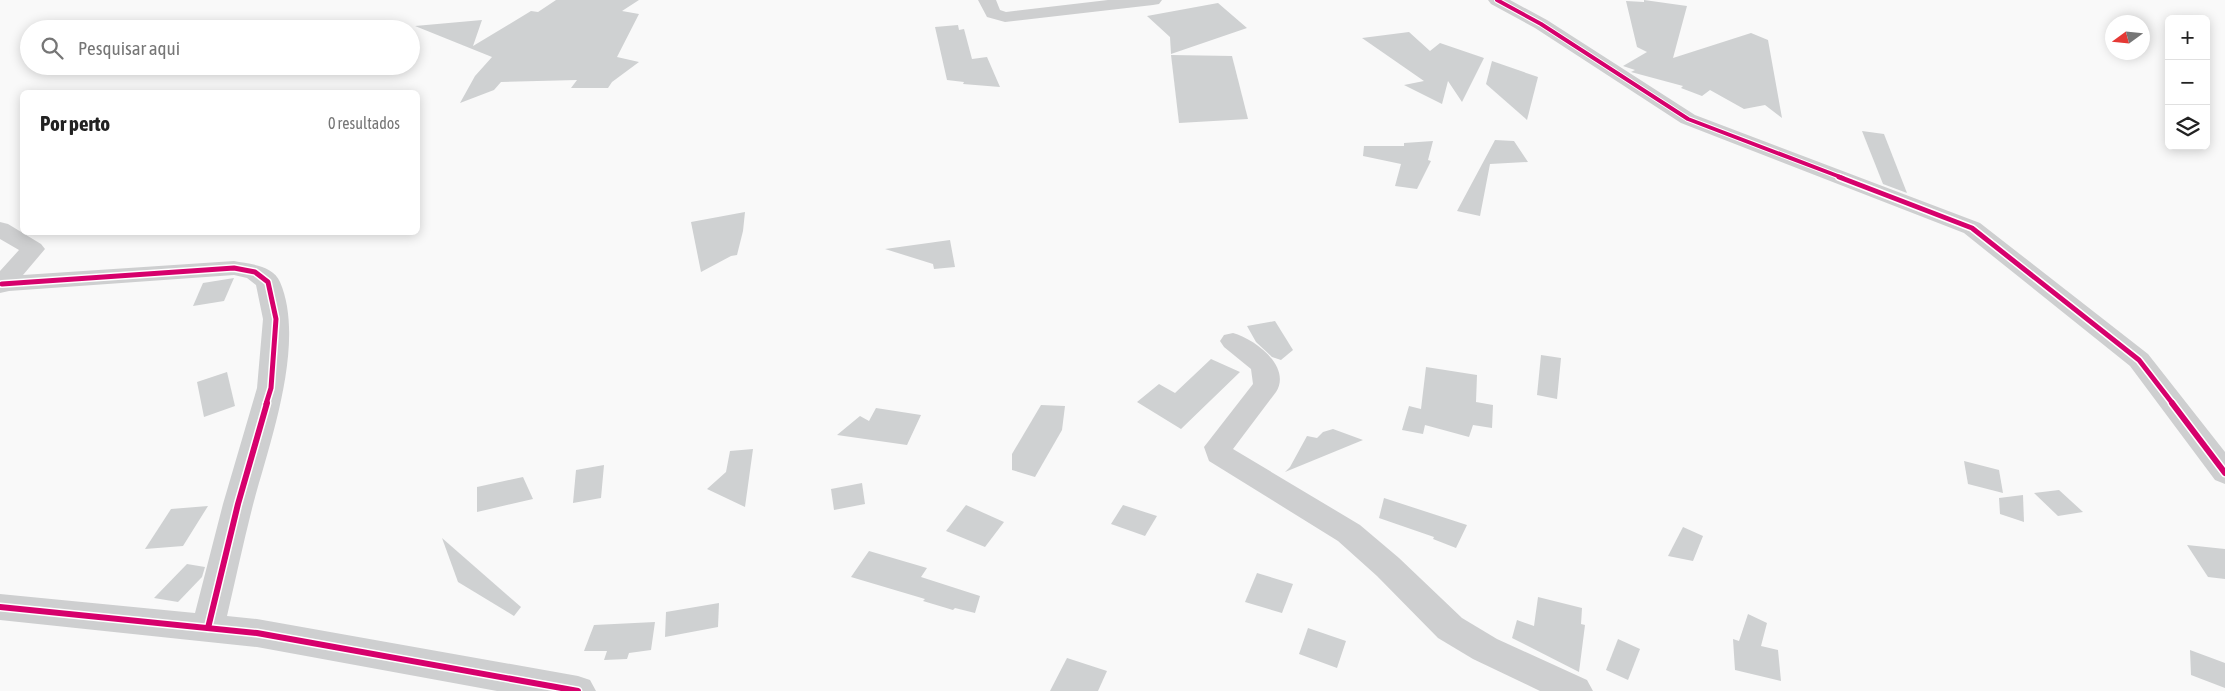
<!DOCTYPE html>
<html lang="pt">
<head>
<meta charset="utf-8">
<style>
  :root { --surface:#fff; --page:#f2f2f2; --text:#222; --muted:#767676; --line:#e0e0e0 }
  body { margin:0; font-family:"Asap Condensed",sans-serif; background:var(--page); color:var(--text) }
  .controls { position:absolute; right:15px; top:15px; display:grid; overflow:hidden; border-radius:8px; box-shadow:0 2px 12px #0003 }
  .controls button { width:45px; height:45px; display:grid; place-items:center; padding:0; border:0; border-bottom:1px solid var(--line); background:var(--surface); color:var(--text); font:25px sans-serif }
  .compass { position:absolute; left:2105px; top:15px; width:45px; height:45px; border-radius:50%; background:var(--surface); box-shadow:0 2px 12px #0003; rotate:255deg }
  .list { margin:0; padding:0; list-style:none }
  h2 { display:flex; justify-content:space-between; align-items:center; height:65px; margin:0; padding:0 20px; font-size:21px }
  h2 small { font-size:16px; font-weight:400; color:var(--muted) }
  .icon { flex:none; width:28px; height:28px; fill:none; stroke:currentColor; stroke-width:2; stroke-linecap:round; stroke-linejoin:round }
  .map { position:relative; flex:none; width:2225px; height:691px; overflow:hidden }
  .search { position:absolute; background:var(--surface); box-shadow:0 2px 12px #0003; left:20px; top:20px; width:400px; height:55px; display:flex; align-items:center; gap:12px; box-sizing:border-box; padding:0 18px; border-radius:28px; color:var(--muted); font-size:19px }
  .panel { position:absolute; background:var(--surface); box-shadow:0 2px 12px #0003; left:20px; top:90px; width:400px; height:145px; border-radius:8px }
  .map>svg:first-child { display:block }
  .building { fill:#cfd1d2 }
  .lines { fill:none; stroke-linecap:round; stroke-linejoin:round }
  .minor { fill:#cecfd0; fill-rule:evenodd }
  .cycleway-far2-casing { stroke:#fff; stroke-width:6 }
  .cycleway-far1-casing { stroke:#fff; stroke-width:8 }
  .cycleway-casing { stroke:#fff; stroke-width:9 }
  .cycleway-far2 { stroke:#d6006c; stroke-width:4 }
  .cycleway-far1 { stroke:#d6006c; stroke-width:5 }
  .cycleway { stroke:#d6006c; stroke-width:6 }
</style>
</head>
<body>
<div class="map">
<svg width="2225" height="691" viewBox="0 0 2225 691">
  <rect width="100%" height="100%" fill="#f9f9f9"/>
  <!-- building -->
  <g class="building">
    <path d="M 556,0 L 639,0 L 622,11 L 639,14 L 617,57 L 639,62 L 612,82 L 608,88 L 571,88 L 577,80 L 501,82 L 494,90 L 460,103 L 475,76 L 492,57 L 415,26 L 482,20 L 473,46 L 531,11 L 538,12 Z"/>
    <path d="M 1644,0 L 1687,6 L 1673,58 L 1751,33 L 1768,40 L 1782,118 L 1765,105 L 1744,109 L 1710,90 L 1702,96 L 1681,88 L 1683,86 L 1631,72 L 1635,70 L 1623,66 L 1647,52 L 1637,47 L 1626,1 L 1644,2 Z"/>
    <path d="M 1218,3 L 1247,28 L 1171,54 L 1170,37 L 1147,16 Z"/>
    <path d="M 958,25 L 959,30 L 964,29 L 972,59 L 987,57 L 1000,87 L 963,84 L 964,82 L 947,80 L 935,27 Z"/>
    <path d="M 1409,32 L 1430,51 L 1440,43 L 1484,58 L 1462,102 L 1448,81 L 1442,104 L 1404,85 L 1424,81 L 1362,38 Z"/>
    <path d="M 1171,55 L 1232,56 L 1248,119 L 1179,123 Z"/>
    <path d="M 1492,61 L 1538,77 L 1527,120 L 1486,84 Z"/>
    <path d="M 1862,131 L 1884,134 L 1907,193 L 1883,184 Z"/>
    <path d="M 1495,140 L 1514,141 L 1528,162 L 1490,164 L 1480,216 L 1457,211 Z"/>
    <path d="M 1433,141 L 1428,160 L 1431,161 L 1417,189 L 1395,186 L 1401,164 L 1363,156 L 1364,146 L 1404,146 L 1404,143 Z"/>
    <path d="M 745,212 L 743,231 L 737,255 L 731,256 L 701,272 L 691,222 Z"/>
    <path d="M 950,240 L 955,267 L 934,269 L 933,264 L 885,249 Z"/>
    <path d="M 234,278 L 224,301 L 193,306 L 203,283 Z"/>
    <path d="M 1275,321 L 1293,350 L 1281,360 L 1272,357 L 1256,342 L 1247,326 Z"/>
    <path d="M 1541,355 L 1561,358 L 1557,399 L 1537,395 Z"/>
    <path d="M 1211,359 L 1240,372 L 1181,429 L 1137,402 L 1159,384 L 1175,393 Z"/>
    <path d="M 1426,367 L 1477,375 L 1476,402 L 1493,405 L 1492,428 L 1473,425 L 1469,437 L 1425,425 L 1423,434 L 1402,430 L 1409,406 L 1421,409 Z"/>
    <path d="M 227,372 L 235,406 L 204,417 L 197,382 Z"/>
    <path d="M 1041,405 L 1065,406 L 1062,430 L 1035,477 L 1012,470 L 1012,454 Z"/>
    <path d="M 876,408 L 921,415 L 907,445 L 837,435 L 860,416 L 869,421 Z"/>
    <path d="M 1333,429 L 1363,440 L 1285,472 L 1290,467 L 1307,436 L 1317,438 L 1323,432 Z"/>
    <path d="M 753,449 L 745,507 L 707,489 L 726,472 L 730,451 Z"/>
    <path d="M 1964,461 L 1999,470 L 2003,493 L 1968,484 Z"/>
    <path d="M 604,465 L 601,498 L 573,503 L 576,470 Z"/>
    <path d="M 523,477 L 533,499 L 477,512 L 477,487 Z"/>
    <path d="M 862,483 L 865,504 L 834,510 L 831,489 Z"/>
    <path d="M 2059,490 L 2083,512 L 2058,516 L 2034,493 Z"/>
    <path d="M 2023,495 L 2024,522 L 2000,514 L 1999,498 Z"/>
    <path d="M 1384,498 L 1467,525 L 1456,548 L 1433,539 L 1434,537 L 1379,518 Z"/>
    <path d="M 966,505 L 1004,522 L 985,547 L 946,531 Z"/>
    <path d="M 1123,505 L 1157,516 L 1145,536 L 1111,524 Z"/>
    <path d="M 208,506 L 183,546 L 145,549 L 171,509 Z"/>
    <path d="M 1683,527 L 1703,536 L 1693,561 L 1668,556 Z"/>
    <path d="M 442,538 L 521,607 L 514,616 L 458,582 Z"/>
    <path d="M 2187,545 L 2225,549 L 2225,579 L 2208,577 Z"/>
    <path d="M 869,551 L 927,568 L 921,577 L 980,596 L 975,613 L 955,608 L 953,610 L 923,601 L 925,599 L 851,577 Z"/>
    <path d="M 187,564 L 205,567 L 202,577 L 178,602 L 154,598 Z"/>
    <path d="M 1257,573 L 1293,584 L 1282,613 L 1245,602 Z"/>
    <path d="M 1538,597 L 1582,608 L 1581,624 L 1585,625 L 1579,672 L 1512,638 L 1517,620 L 1534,626 Z"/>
    <path d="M 719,603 L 718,627 L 665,637 L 666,612 Z"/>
    <path d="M 1748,614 L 1767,623 L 1761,646 L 1778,650 L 1781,681 L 1735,670 L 1733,639 L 1739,641 Z"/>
    <path d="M 655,622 L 651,650 L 629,653 L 627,659 L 604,660 L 607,651 L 584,651 L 594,625 Z"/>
    <path d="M 1308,628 L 1346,641 L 1337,668 L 1299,654 Z"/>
    <path d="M 1618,639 L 1640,649 L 1628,680 L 1606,670 Z"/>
    <path d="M 2190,650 L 2225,663 L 2225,688 L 2191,675 Z"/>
    <path d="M 1067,658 L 1107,671 L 1098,691 L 1050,691 Z"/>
  </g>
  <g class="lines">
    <!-- minor -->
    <g class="minor">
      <path d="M 978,0 L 996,0 L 1000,10 L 1006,12 L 1108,0 L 1162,0 L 1159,4 L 1153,5 L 1005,22 L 987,17 Z"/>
      <path d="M 1488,0 L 1510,0 L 1547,20 L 1695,115 L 1980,223 L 2148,354 L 2225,452 L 2225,484 L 2215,480 L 2130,366 L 1964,233 L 1681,123 L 1535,28 L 1491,4 Z"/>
      <path d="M 0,222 L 8,224 L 41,244 L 45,249 L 23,275 L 234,261 C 249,264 273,265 280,282 C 306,342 270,442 254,501 C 244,539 236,578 227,616 L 257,619 L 578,676 L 590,680 L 596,691 L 497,691 L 257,647 L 0,620 L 0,594 L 195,613 L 223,504 L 257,388 L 263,319 L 256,285 L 247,278 L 234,275 L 9,291 L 0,293 L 0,271 L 19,250 L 0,239 Z"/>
      <path d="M 1233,333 C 1255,339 1292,367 1276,392 L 1233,449 L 1360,525 L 1399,558 L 1462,618 L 1497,639 L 1587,680 L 1593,691 L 1540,691 L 1473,659 L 1438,638 L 1377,576 L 1338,541 L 1209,461 L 1204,447 L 1253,384 L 1251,369 L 1224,347 L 1220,341 L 1224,335 Z"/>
    </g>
    <!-- cycleway-far2 casing -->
    <g class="cycleway-far2-casing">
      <path id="cycleway-far2" d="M 1497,0 L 1541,24 L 1688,119 L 1843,178"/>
    </g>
    <!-- cycleway-far1 casing -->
    <g class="cycleway-far1-casing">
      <g id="cycleway-far1">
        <path d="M 1839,177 L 1972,228 L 2139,360 L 2173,404"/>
        <path d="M 2,284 L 234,268 L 255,272 L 268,282 L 276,319 L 271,388 L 266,404"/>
      </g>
    </g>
    <!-- cycleway casing -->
    <g class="cycleway-casing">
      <g id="cycleway">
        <path d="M 2172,403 L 2225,473"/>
        <path d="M 0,607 L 257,633 L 578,691"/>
        <path d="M 208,628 L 238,504 L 267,403"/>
      </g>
    </g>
    <!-- cycleway-far2 -->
    <use href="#cycleway-far2" class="cycleway-far2"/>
    <!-- cycleway-far1 -->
    <use href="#cycleway-far1" class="cycleway-far1"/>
    <!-- cycleway -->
    <use href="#cycleway" class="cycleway"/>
  </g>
</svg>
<div class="controls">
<button>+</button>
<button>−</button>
<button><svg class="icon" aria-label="layers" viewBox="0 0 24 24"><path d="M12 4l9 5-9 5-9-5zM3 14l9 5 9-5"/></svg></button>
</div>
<svg class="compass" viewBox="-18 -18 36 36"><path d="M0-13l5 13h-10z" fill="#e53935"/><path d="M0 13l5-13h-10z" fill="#767676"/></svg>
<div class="search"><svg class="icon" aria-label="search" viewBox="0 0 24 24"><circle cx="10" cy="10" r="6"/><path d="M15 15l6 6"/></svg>Pesquisar aqui</div>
<section class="panel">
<h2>Por perto<small>0 resultados</small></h2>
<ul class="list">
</ul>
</section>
</div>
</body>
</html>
